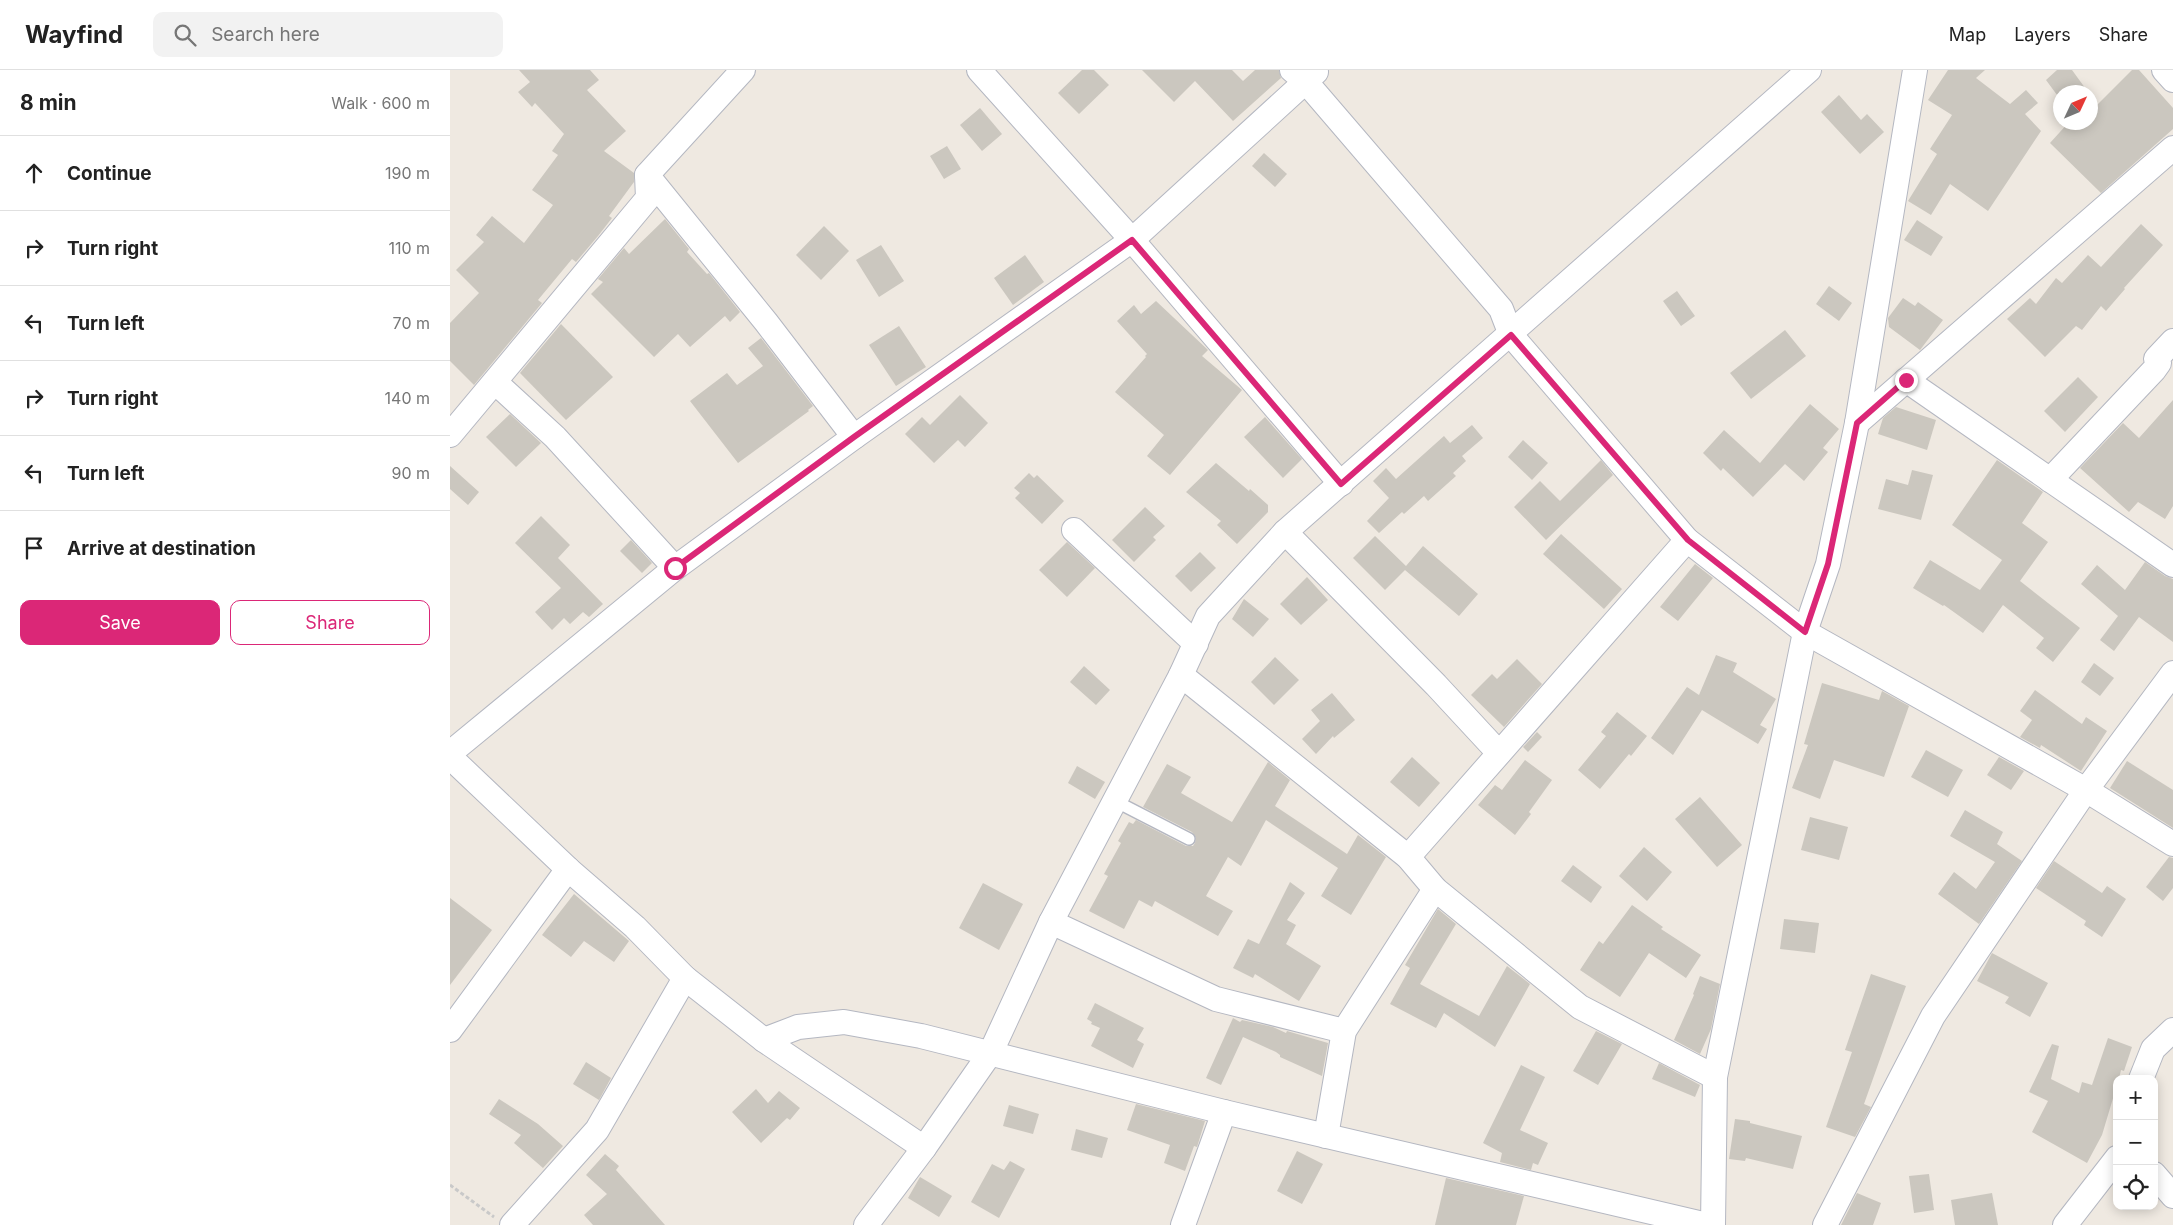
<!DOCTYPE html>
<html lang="en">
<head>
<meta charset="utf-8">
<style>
  :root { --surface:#fff; --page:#f2f2f2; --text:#222; --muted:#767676; --line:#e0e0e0; --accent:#db2777 }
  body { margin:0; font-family:Inter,sans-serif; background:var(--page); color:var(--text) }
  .controls { position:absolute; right:15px; bottom:15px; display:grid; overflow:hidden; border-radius:10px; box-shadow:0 2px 12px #0003 }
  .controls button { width:45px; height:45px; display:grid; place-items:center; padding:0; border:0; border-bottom:1px solid var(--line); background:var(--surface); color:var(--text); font:25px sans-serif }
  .compass { position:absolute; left:1603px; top:15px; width:45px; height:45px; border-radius:50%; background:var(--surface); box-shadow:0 2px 12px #0003; rotate:46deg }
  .stop { position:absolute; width:15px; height:15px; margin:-11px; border:4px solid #db2777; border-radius:50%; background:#fff }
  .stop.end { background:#db2777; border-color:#fff; box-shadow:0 1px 5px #0008 }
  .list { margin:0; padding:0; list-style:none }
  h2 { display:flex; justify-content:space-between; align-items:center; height:65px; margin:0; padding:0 20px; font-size:21px }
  h2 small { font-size:16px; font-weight:400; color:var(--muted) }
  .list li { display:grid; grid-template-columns:32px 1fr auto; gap:15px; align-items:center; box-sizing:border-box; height:75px; padding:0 20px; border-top:1px solid var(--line) }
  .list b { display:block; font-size:19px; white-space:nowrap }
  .list em { font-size:16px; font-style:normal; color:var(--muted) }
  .actions { display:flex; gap:10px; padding:15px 20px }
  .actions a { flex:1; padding:11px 0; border:1px solid var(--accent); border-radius:10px; text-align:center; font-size:18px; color:var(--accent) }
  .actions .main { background:var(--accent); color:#fff }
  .icon { flex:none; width:28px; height:28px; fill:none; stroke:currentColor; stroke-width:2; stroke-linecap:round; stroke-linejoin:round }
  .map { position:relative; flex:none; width:1723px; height:1155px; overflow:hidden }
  header { display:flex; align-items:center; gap:30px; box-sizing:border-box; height:70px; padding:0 25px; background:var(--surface); border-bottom:1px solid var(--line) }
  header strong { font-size:24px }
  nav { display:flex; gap:28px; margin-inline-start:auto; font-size:18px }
  .search { width:350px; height:45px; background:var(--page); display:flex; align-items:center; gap:12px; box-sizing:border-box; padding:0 18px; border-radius:10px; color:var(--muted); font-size:19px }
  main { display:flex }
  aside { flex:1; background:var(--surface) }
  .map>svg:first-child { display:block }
  .building { fill:#cbc7bf }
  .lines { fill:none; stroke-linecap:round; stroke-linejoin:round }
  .lane-casing { stroke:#b4b7c1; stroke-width:14 }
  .street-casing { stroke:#b4b7c1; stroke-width:26 }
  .path { stroke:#c9c9c9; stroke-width:3; stroke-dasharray:4 2.5; stroke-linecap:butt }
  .lane { stroke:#fff; stroke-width:11 }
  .street { stroke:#fff; stroke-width:24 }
  .route { stroke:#db2777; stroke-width:6 }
</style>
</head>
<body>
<header>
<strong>Wayfind</strong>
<div class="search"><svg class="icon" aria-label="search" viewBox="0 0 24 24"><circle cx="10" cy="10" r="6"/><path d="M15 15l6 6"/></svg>Search here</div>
<nav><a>Map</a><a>Layers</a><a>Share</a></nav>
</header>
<main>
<aside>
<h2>8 min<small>Walk · 600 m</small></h2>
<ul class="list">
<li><svg class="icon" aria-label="ahead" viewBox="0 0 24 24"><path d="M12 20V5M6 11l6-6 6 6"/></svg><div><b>Continue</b></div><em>190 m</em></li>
<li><svg class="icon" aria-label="right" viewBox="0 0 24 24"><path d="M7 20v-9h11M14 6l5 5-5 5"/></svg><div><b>Turn right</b></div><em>110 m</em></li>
<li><svg class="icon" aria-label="left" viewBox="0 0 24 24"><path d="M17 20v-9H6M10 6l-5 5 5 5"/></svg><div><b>Turn left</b></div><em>70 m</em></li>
<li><svg class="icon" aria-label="right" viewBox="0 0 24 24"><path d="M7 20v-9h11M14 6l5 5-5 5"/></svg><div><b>Turn right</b></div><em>140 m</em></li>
<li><svg class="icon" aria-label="left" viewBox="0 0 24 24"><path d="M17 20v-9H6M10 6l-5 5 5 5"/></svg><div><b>Turn left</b></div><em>90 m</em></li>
<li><svg class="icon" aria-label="arrive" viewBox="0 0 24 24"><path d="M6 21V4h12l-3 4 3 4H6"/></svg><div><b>Arrive at destination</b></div></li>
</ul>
<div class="actions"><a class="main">Save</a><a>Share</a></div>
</aside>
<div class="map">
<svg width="1723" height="1155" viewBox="0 0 1723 1155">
  <rect width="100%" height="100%" fill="#efe9e1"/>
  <!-- building -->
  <g class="building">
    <path d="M 69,0 L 140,0 L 149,10 L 137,20 L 176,61 L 154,81 L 184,103 L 184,112 L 159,146 L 162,148 L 148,166 L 126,192 L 122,189 L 88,230 L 92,233 L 24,315 L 0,291 L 0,253 L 29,223 L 6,200 L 34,172 L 26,165 L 42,146 L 74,173 L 103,135 L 82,120 L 108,85 L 102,81 L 114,64 L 85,33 L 82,37 L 68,22 L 80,12 Z"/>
    <path d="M 632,0 L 644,0 L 659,15 L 629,44 L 608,23 Z"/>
    <path d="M 692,0 L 782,0 L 793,11 L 805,0 L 829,0 L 831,8 L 783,51 L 745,11 L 724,32 Z"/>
    <path d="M 1498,0 L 1535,0 L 1526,8 L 1560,34 L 1576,20 L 1588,33 L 1575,44 L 1591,61 L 1538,141 L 1500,114 L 1481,145 L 1458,131 L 1487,84 L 1480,79 L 1502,45 L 1478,30 Z"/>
    <path d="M 1607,0 L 1622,0 L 1638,22 L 1610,22 L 1610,29 L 1596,10 Z"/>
    <path d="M 1682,0 L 1689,0 L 1723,38 L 1723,59 L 1651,123 L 1600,73 L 1619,52 L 1640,52 L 1640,26 L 1647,35 Z"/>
    <path d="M 1389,25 L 1411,50 L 1417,44 L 1434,62 L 1410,84 L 1371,42 Z"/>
    <path d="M 530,38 L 552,64 L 532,81 L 510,55 Z"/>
    <path d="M 497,76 L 511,99 L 494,109 L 480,86 Z"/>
    <path d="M 814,83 L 837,104 L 825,117 L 802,96 Z"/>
    <path d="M 215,149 L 239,179 L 237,182 L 257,204 L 259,203 L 290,242 L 280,252 L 275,246 L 240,277 L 228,264 L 204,287 L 141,224 L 153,212 L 148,209 L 174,178 L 179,184 Z"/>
    <path d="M 1467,150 L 1493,167 L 1481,186 L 1454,170 Z"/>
    <path d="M 1691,154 L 1713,175 L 1674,218 L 1675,219 L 1656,241 L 1651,236 L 1632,260 L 1626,256 L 1595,287 L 1557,249 L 1580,228 L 1586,234 L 1606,208 L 1612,213 L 1638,185 L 1651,197 Z"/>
    <path d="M 374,156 L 399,181 L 371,210 L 346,185 Z"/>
    <path d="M 431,175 L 454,211 L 429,227 L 406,190 Z"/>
    <path d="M 575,185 L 594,212 L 563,235 L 544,208 Z"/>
    <path d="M 1379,216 L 1402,233 L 1389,251 L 1366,234 Z"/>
    <path d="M 1227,221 L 1245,246 L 1231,256 L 1213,231 Z"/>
    <path d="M 1453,228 L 1465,236 L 1468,232 L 1493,250 L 1470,280 L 1439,257 L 1438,248 Z"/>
    <path d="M 706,231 L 758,280 L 752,286 L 792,320 L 720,405 L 697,386 L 714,365 L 665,322 L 696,287 L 695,286 L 697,284 L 667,251 L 684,235 L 691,244 Z"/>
    <path d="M 111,254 L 163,307 L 116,350 L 70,303 Z"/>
    <path d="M 449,256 L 476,297 L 446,316 L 419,275 Z"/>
    <path d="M 1335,260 L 1356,286 L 1301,329 L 1280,303 Z"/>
    <path d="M 311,268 L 363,336 L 358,340 L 359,341 L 288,393 L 240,331 L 277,303 L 287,315 L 313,296 L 298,278 Z"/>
    <path d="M 1628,307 L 1648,327 L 1615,362 L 1594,341 Z"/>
    <path d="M 510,325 L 538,353 L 515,377 L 508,370 L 484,393 L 455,364 L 472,347 L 480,355 Z"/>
    <path d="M 1723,330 L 1723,436 L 1715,449 L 1688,432 L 1679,442 L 1630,398 L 1673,353 L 1689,368 Z"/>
    <path d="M 1360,334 L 1389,359 L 1373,378 L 1378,382 L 1354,411 L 1335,394 L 1303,427 L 1273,398 L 1271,401 L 1253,383 L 1274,360 L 1310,393 Z"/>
    <path d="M 1446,337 L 1486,350 L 1477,380 L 1428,364 L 1433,348 Z"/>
    <path d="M 60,344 L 91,373 L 66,397 L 36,367 Z"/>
    <path d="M 815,347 L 852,389 L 833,408 L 794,367 Z"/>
    <path d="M 1022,355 L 1033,368 L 1012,386 L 1016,391 L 1003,403 L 1006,406 L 978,431 L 974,426 L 954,444 L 952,442 L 929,463 L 917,451 L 939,428 L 923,411 L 936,398 L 946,409 L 994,366 L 1000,373 Z"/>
    <path d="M 1073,370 L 1098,393 L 1082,410 L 1058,387 Z"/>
    <path d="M 1151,390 L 1163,405 L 1096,470 L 1064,437 L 1090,411 L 1110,431 Z"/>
    <path d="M 1547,390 L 1593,422 L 1572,453 L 1598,472 L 1570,511 L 1630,558 L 1603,592 L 1586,578 L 1594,568 L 1553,535 L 1533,563 L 1494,535 L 1493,536 L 1463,518 L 1480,490 L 1530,520 L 1552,490 L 1502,455 Z"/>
    <path d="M 766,393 L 799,421 L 800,419 L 818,435 L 818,442 L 787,474 L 767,455 L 771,451 L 736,422 Z"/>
    <path d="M 0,396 L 29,422 L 18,435 L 0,419 Z"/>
    <path d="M 1462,400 L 1483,405 L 1471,450 L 1428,439 L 1436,409 L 1458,415 Z"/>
    <path d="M 579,403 L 584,408 L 587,405 L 614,431 L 592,454 L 565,428 L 570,423 L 564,418 Z"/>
    <path d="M 695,437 L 715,456 L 703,467 L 706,470 L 684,492 L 662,470 Z"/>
    <path d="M 91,446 L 120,475 L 108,488 L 153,534 L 139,547 L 133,542 L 120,554 L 114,548 L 102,560 L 85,542 L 111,518 L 65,473 Z"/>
    <path d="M 1111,464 L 1172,519 L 1154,539 L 1093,484 Z"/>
    <path d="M 925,466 L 956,496 L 973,476 L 1028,524 L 1009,546 L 955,500 L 935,520 L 903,488 Z"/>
    <path d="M 181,470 L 202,493 L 192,503 L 170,481 Z"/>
    <path d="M 617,472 L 645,498 L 617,527 L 589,500 Z"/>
    <path d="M 750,482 L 766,498 L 741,522 L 725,506 Z"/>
    <path d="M 1695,492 L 1715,506 L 1723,509 L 1723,572 L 1689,547 L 1664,581 L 1650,570 L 1668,546 L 1631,514 L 1647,495 L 1675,520 Z"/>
    <path d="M 1245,494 L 1263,508 L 1228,551 L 1210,537 Z"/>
    <path d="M 857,507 L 878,530 L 851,555 L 830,534 Z"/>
    <path d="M 794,529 L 819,549 L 803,567 L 782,549 Z"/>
    <path d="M 1266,585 L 1287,593 L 1283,602 L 1326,629 L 1310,655 L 1317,659 L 1308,674 L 1252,640 L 1223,685 L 1201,668 L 1237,617 L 1249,625 Z"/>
    <path d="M 825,587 L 849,610 L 824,635 L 801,612 Z"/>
    <path d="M 1067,589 L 1092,614 L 1054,657 L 1021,625 L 1042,604 L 1047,609 Z"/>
    <path d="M 1644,593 L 1664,608 L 1650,626 L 1631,612 Z"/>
    <path d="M 634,596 L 660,620 L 646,635 L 620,612 Z"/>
    <path d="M 1372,613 L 1429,630 L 1432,621 L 1459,636 L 1434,707 L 1384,690 L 1370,729 L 1342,718 L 1358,675 L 1354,674 Z"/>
    <path d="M 1585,620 L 1632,654 L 1636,647 L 1657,661 L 1631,701 L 1591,675 L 1590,678 L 1570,667 L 1582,650 L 1570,641 Z"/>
    <path d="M 882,623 L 905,650 L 884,668 L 883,666 L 866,684 L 852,669 L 870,651 L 861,640 Z"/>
    <path d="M 1167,642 L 1197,666 L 1181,686 L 1179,684 L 1150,719 L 1128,700 L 1156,666 L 1151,662 Z"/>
    <path d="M 1087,662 L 1092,667 L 1078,682 L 1073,677 Z"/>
    <path d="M 1476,680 L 1513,700 L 1498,727 L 1461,707 Z"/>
    <path d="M 962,687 L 990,713 L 969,737 L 940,712 Z"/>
    <path d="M 1549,687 L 1574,701 L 1561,720 L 1537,705 Z"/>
    <path d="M 1075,690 L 1102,710 L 1079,742 L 1081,744 L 1065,765 L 1028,735 L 1045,715 L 1052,720 Z"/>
    <path d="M 1677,691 L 1723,720 L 1723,758 L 1660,718 Z"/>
    <path d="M 818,692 L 840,710 L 825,736 L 897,784 L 908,765 L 936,787 L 901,845 L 871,826 L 888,798 L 816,750 L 791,796 L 778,787 L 756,826 L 783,841 L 768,866 L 705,831 L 702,837 L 689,830 L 674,859 L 639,841 L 658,806 L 654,804 L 671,773 L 668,771 L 679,752 L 683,754 L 686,750 L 736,776 L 743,776 L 745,773 L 746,768 L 742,762 L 693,737 L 717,694 L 741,707 L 731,723 L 782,752 Z"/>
    <path d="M 627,696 L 655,712 L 645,729 L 618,713 Z"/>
    <path d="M 1250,727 L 1292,775 L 1267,797 L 1225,749 Z"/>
    <path d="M 1515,740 L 1553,762 L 1547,774 L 1572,791 L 1529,854 L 1488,824 L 1504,802 L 1526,819 L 1545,792 L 1500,766 Z"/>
    <path d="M 1360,747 L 1398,757 L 1389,790 L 1351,780 Z"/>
    <path d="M 1194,777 L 1222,802 L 1197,831 L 1169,806 Z"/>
    <path d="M 1719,787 L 1723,788 L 1723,818 L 1713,831 L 1696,817 Z"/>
    <path d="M 1604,791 L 1652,823 L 1657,816 L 1676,829 L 1652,867 L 1634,855 L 1636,851 L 1586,818 Z"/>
    <path d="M 1123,795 L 1152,817 L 1141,833 L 1111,811 Z"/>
    <path d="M 840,812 L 855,823 L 837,850 L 846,855 L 836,874 L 871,896 L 849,931 L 805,904 L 803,908 L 783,898 L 798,869 L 809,874 Z"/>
    <path d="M 533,813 L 573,834 L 549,880 L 509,858 Z"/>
    <path d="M 124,824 L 179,871 L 164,892 L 134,871 L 121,887 L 92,865 Z"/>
    <path d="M 0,828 L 42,860 L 0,915 Z"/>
    <path d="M 1182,835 L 1213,857 L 1211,859 L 1251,885 L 1236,908 L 1199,883 L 1170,927 L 1130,900 L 1149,871 L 1153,874 Z"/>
    <path d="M 988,839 L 1006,854 L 970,914 L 1029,946 L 1057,896 L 1080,914 L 1045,977 L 994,943 L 986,958 L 940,934 L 960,898 L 955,895 Z"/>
    <path d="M 1334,849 L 1369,853 L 1365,883 L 1330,879 Z"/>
    <path d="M 1542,883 L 1598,913 L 1580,947 L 1555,933 L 1559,927 L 1527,911 Z"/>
    <path d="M 1421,904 L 1456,916 L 1414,1034 L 1421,1037 L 1405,1067 L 1376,1057 L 1402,982 L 1395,980 Z"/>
    <path d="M 1250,906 L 1270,914 L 1261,959 L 1250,984 L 1224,970 L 1244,925 L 1243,924 Z"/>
    <path d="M 645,933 L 694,958 L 687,970 L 694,974 L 683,998 L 641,976 L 650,958 L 641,954 L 642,952 L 637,949 Z"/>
    <path d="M 783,948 L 790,952 L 792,950 L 823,957 L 836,963 L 837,961 L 878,973 L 872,1006 L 830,987 L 830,985 L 826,982 L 793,967 L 771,1015 L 756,1008 Z"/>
    <path d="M 1146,961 L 1172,974 L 1148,1015 L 1123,1001 Z"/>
    <path d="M 1658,968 L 1682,977 L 1674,1001 L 1671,1000 L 1669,1009 L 1667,1009 L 1667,1015 L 1652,1065 L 1637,1093 L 1582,1062 L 1598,1031 L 1579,1022 L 1602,974 L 1609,976 L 1601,1009 L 1629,1023 L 1632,1012 L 1642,1015 Z"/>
    <path d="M 136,992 L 161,1008 L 149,1030 L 123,1014 Z"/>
    <path d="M 1209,993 L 1250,1015 L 1245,1027 L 1202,1009 Z"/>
    <path d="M 1071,995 L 1095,1007 L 1070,1060 L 1098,1073 L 1088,1095 L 1083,1093 L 1081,1100 L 1050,1092 L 1052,1083 L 1033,1073 Z"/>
    <path d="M 306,1019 L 318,1033 L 329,1021 L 350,1038 L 340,1050 L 337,1048 L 311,1073 L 282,1042 Z"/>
    <path d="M 49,1029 L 88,1054 L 113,1076 L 93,1098 L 64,1073 L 71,1065 L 39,1044 Z"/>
    <path d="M 686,1034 L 755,1051 L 747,1077 L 744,1076 L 735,1101 L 714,1093 L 720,1075 L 677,1060 Z"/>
    <path d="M 559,1035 L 589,1044 L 583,1064 L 553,1056 Z"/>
    <path d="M 1285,1049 L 1300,1051 L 1300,1053 L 1352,1066 L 1343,1099 L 1296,1088 L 1295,1091 L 1279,1089 Z"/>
    <path d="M 626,1059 L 658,1068 L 652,1088 L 621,1080 Z"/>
    <path d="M 847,1081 L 873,1094 L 852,1134 L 827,1121 Z"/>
    <path d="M 155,1084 L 169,1096 L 166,1100 L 215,1155 L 143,1155 L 134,1145 L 157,1124 L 136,1105 Z"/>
    <path d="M 560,1091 L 575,1099 L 549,1148 L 521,1132 L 542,1094 L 554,1100 Z"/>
    <path d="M 1479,1104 L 1484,1140 L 1464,1143 L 1459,1106 Z"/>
    <path d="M 470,1107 L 502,1126 L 489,1147 L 458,1128 Z"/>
    <path d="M 996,1108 L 1074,1126 L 1066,1155 L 985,1155 Z"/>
    <path d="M 1407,1123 L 1431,1133 L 1423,1155 L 1391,1155 Z"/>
    <path d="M 1542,1123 L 1548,1155 L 1505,1155 L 1501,1130 Z"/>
  </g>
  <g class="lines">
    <!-- lane casing -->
    <g class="lane-casing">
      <path id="lane" d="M 665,731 L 739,769"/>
    </g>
    <!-- street casing -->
    <g class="street-casing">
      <g id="street">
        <path d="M 529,0 L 682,170 L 891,414"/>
        <path d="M 842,0 L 856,12 L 1051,239 L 1061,265 L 1237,470 L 1355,562 L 1636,720 L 1723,774"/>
        <path d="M 1714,0 L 1723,10"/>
        <path d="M 197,105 L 316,252 L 404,367"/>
        <path d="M 1456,310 L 1723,495"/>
        <path d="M 45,312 L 105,367 L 225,498"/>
        <path d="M 1407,353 L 1723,78"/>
        <path d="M 0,365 L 198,128 L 197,105 L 293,0"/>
        <path d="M 1600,410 L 1704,300 L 1709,293 L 1706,289 L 1723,271"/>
        <path d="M 624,460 L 746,574"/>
        <path d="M 835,462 L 986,615 L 1049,683"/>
        <path d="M 731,605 L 958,787 L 985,819 L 1130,937 L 1265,1007"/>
        <path d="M 0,683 L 225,498 L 404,367 L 682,170 L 866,2"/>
        <path d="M 0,687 L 118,799 L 185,857 L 235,908 L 314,970 L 474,1078"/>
        <path d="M 958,787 L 1237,470"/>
        <path d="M 601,852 L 766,929 L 894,961"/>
        <path d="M 0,960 L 118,799"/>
        <path d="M 314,970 L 348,957 L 394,952 L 471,966 L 774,1042 L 1257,1155"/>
        <path d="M 1691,1009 L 1703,979 L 1723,960"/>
        <path d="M 876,1066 L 894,961 L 985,819"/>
        <path d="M 1704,1104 L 1723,1126"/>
        <path d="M 62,1155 L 147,1060 L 235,908"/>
        <path d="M 416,1155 L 474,1078 L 541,982 L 601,852 L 731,605 L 758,546 L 835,462 L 1359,0"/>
        <path d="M 733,1155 L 774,1042"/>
        <path d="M 1263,1155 L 1265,1007 L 1355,562 L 1378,494 L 1407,353 L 1465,0"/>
        <path d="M 1375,1155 L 1483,946 L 1636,720 L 1723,603"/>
        <path d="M 1615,1155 L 1667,1088"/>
      </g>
    </g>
    <!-- path -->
    <path class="path" d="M 0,1115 L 44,1147"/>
    <!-- lane -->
    <use href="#lane" class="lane"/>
    <!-- street -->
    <use href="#street" class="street"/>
  </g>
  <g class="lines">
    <!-- route -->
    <path class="route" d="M 225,498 L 404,367 L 682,170 L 891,414 L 1061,265 L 1238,470 L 1355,562 L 1378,494 L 1407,353 L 1456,310"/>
  </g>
</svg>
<div class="controls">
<button>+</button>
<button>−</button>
<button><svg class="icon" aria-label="locate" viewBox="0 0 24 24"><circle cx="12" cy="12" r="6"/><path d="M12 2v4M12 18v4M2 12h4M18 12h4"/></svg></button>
</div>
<svg class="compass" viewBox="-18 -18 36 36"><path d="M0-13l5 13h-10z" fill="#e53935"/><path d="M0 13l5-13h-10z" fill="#767676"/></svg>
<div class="stop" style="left:225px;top:498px"></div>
<div class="stop end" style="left:1456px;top:310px"></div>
</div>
</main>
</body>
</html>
